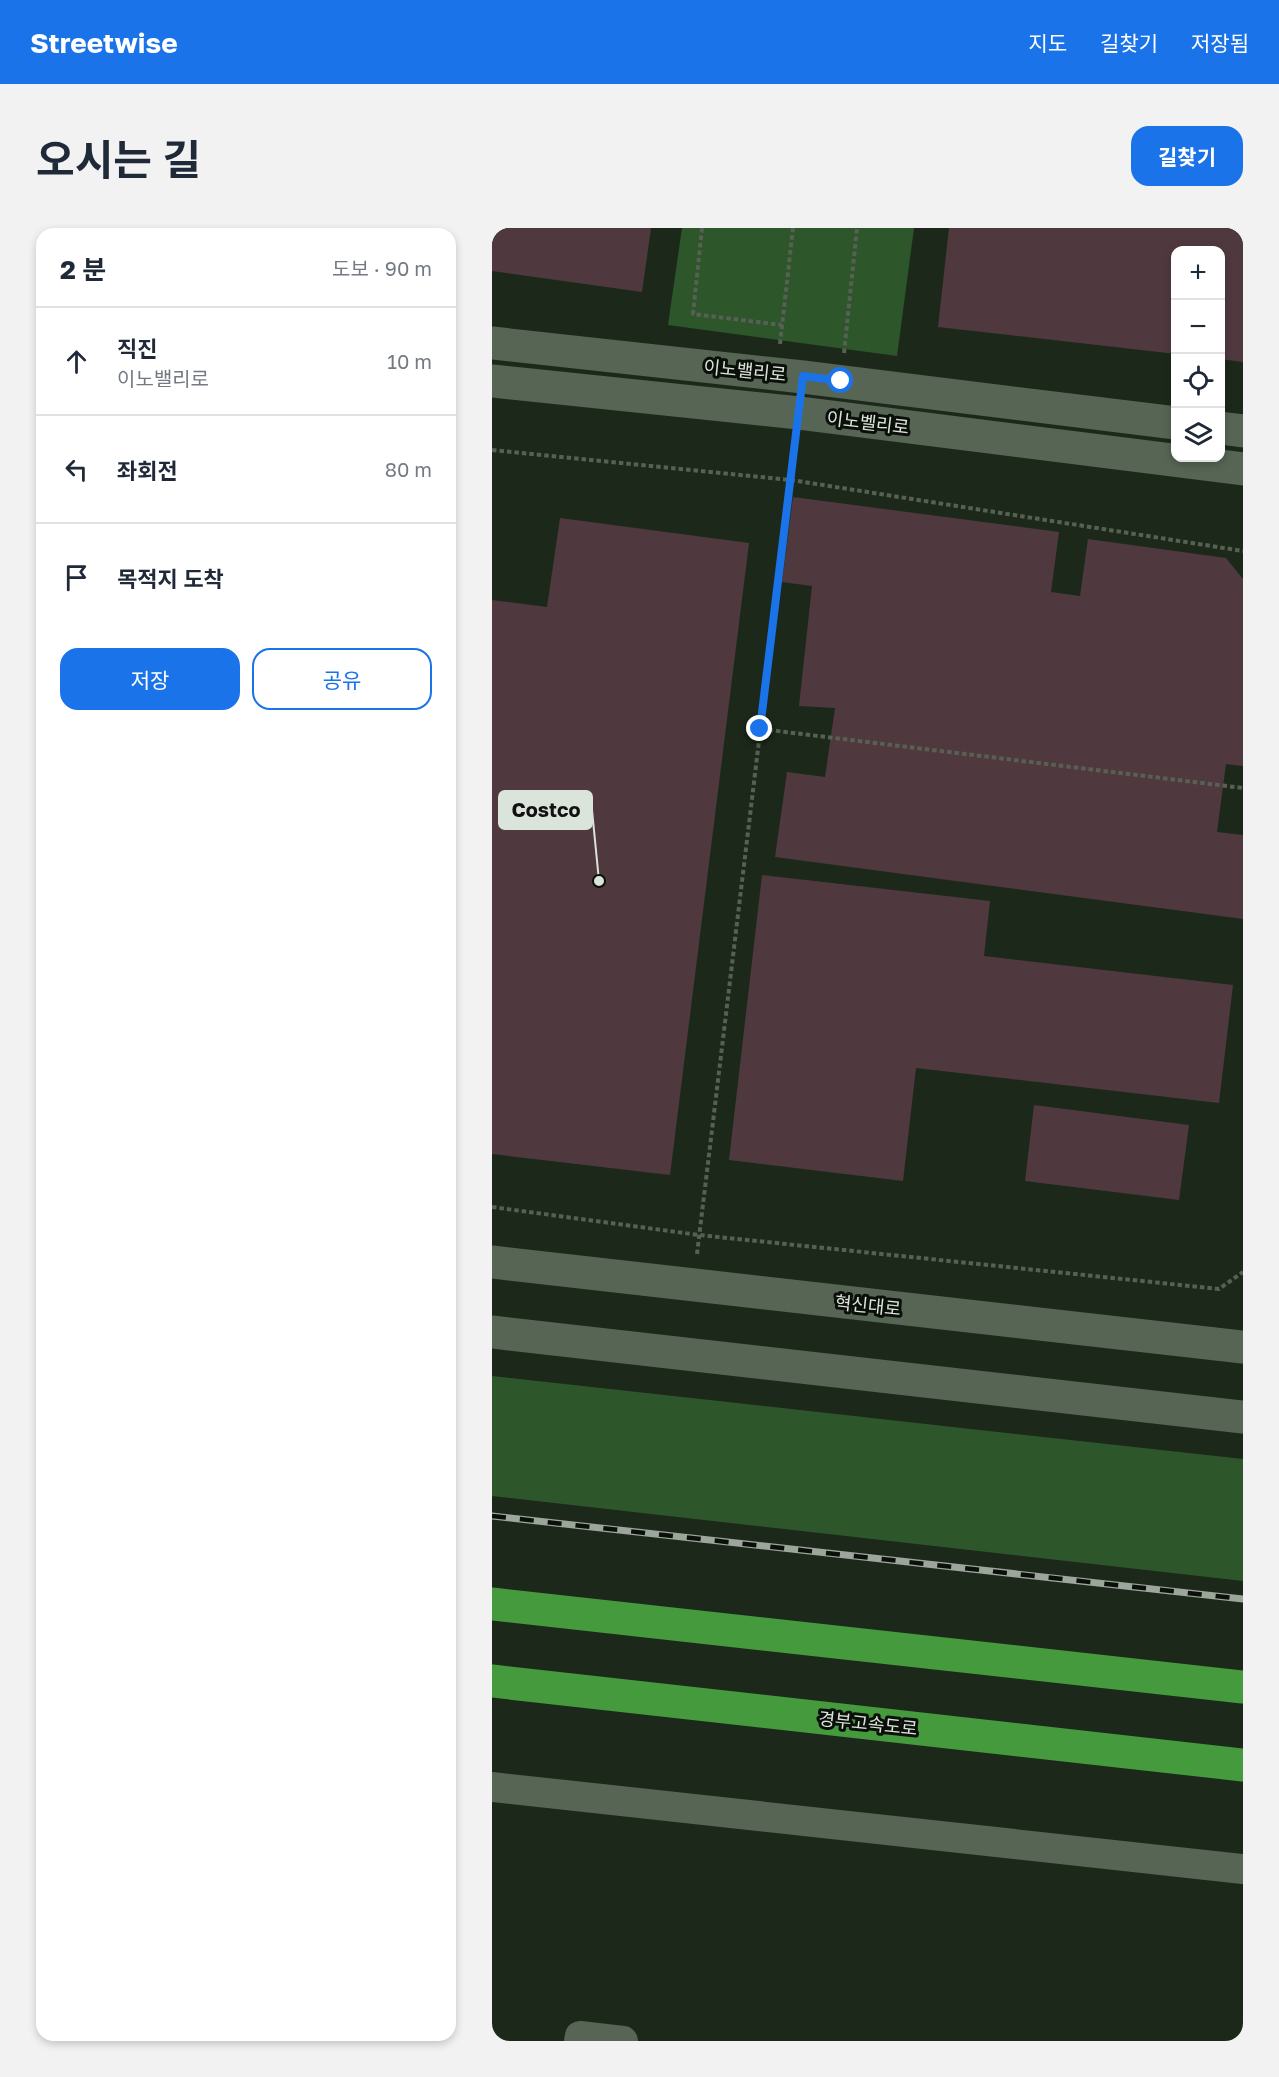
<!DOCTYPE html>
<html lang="ko">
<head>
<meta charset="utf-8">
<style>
  :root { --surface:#fff; --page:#f2f2f3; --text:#1f2937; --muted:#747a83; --line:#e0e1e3; --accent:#1a73e8 }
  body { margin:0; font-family:"Golos Text","Noto Sans KR",sans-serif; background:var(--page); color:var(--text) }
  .controls { position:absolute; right:18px; top:18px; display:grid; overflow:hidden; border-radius:12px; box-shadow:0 3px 9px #0003 }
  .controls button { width:54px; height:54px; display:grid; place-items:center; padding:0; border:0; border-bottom:2px solid var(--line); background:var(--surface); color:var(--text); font:30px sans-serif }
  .stop { position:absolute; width:18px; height:18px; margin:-14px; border:4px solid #1a73e8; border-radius:50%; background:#fff }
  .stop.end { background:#1a73e8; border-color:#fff; box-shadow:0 2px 6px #0008 }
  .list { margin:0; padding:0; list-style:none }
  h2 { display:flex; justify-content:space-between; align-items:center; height:78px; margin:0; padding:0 24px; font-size:26px }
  h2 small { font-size:20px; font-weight:400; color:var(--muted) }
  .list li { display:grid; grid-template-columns:39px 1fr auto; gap:18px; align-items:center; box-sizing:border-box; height:108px; padding:0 24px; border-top:2px solid var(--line) }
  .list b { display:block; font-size:22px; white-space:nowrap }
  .list p { margin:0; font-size:20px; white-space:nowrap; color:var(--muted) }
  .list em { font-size:20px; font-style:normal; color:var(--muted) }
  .actions { display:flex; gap:12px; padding:18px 24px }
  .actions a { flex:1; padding:14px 0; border:2px solid var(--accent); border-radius:18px; text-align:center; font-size:21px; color:var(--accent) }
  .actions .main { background:var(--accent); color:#fff }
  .icon { flex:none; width:33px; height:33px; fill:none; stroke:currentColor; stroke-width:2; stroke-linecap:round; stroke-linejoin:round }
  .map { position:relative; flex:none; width:751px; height:1813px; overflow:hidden; border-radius:18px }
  header { display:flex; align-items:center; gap:36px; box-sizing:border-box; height:84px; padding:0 30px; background:var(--accent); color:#fff }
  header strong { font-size:28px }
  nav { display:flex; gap:33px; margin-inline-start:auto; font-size:21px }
  .intro { display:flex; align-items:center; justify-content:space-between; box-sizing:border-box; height:144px; padding:0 36px }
  h1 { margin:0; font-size:42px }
  .button { padding:15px 27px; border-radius:18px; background:var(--accent); color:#fff; font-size:21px; font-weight:700 }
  main { display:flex; gap:36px; padding:0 36px }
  aside { flex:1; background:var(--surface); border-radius:18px; box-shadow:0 3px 9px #0003 }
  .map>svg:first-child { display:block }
  .green { fill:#2e562b }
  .building { fill:#4f393f }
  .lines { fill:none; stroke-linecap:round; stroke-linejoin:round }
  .path { stroke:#566154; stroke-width:4; stroke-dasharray:4.5 3; stroke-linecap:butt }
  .minor { stroke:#566554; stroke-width:30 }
  .secondary { stroke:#566554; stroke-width:33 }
  .motorway { stroke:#459a3e; stroke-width:33 }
  .rail-casing { stroke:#9ca69b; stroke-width:7 }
  .rail { stroke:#0a1009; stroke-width:4.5; stroke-dasharray:14; stroke-linecap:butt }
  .route { stroke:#1a73e8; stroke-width:8 }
  .labels { text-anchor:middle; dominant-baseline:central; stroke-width:6; stroke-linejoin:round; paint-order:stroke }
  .street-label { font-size:18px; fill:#dbe4da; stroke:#0a1009 }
  .leader { fill:none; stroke:#dbe4da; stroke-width:2 }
  .callout-dot { fill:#dbe4da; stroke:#0a1009; stroke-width:2 }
  .callout { fill:#dbe4da; stroke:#dbe4da; stroke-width:2 }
  .callout-label { font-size:20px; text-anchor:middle; font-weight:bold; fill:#111 }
</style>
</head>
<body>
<header>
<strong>Streetwise</strong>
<nav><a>지도</a><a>길찾기</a><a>저장됨</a></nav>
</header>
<div class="intro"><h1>오시는 길</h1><a class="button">길찾기</a></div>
<main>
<aside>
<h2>2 분<small>도보 · 90 m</small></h2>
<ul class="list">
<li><svg class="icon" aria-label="ahead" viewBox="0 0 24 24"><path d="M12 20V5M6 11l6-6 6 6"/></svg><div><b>직진</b><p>이노밸리로</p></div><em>10 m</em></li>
<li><svg class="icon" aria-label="left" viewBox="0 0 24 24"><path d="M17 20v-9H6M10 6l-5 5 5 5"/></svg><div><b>좌회전</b></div><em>80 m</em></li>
<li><svg class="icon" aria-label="arrive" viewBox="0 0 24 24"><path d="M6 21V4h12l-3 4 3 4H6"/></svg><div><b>목적지 도착</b></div></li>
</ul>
<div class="actions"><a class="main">저장</a><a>공유</a></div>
</aside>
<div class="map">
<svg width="751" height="1813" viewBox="0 0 751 1813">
  <rect width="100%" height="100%" fill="#1c291a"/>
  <!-- green -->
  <g class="green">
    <path d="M 190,0 L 422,0 L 405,128 L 176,97 Z"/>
    <path d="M 0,1148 L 751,1231 L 751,1353 L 0,1268 Z"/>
  </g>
  <!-- building -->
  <g class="building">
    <path d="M 0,0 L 159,0 L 150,64 L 0,43 Z"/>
    <path d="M 457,0 L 751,0 L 751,134 L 728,131 L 728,22 L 684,22 L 684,126 L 446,99 Z"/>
    <path d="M 301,269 L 567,304 L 559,364 L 588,368 L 596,311 L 734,330 L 751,351 L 751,538 L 734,536 L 725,604 L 751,607 L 751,691 L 283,629 L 295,544 L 333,549 L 343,480 L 307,478 L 320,358 L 290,354 Z"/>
    <path d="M 68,290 L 257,315 L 178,947 L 0,926 L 0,372 L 55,379 Z"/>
    <path d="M 270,647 L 498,673 L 492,728 L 741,757 L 727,875 L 424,840 L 411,953 L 237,932 Z"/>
    <path d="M 542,877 L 697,897 L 687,972 L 533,953 Z"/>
  </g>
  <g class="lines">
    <!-- path -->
    <g class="path">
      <path d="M 210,0 L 201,86 L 290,97"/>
      <path d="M 288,116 L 301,0"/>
      <path d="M 352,125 L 365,0"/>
      <path d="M 0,222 L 299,252 L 751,323"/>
      <path d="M 269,501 L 751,560"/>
      <path d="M 0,979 L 207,1007 L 727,1061 L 751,1044"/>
      <path d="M 205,1026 L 303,215"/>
    </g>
    <!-- minor -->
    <g class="minor">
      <path d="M 0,1559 L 751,1641"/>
      <path d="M 87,1813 L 88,1808 L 131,1813"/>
    </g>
    <!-- secondary -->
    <g class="secondary">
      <path d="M 0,115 L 311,149 L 684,195"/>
      <path d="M 0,153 L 307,185 L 751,241"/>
      <path d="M 728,200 L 751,203"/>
      <path d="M 0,1034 L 751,1119"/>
      <path d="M 0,1104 L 751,1189"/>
    </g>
    <!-- motorway -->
    <g class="motorway">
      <path d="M 0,1376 L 751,1459"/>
      <path d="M 0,1453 L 751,1537"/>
    </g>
    <!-- rail casing -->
    <g class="rail-casing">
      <path id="rail" d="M 0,1288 L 751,1371"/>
    </g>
    <!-- rail -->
    <use href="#rail" class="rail"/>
  </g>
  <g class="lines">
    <!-- route -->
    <path class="route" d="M 268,501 L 311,148 L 349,153"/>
  </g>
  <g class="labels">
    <!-- street labels -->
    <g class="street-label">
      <text transform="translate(253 142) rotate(6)">이노밸리로</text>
      <text transform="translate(376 194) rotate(7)">이노벨리로</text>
      <text transform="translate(376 1077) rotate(6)">혁신대로</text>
      <text transform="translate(376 1495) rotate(6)">경부고속도로</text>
    </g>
  </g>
  <!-- callouts -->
  <path class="leader" d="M107 653L100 582"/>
  <circle class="callout-dot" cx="107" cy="653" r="6"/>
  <rect class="callout" x="7" y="563" width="93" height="38" rx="6"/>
  <g class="callout-label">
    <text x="54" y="589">Costco</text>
  </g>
</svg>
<div class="controls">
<button>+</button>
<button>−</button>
<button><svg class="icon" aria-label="locate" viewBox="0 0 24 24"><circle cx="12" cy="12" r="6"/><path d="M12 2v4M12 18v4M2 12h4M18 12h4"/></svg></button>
<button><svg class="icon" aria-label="layers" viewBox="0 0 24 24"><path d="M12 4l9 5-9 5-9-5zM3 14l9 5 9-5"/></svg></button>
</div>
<div class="stop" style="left:349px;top:153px"></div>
<div class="stop end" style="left:268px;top:501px"></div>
</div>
</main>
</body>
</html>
